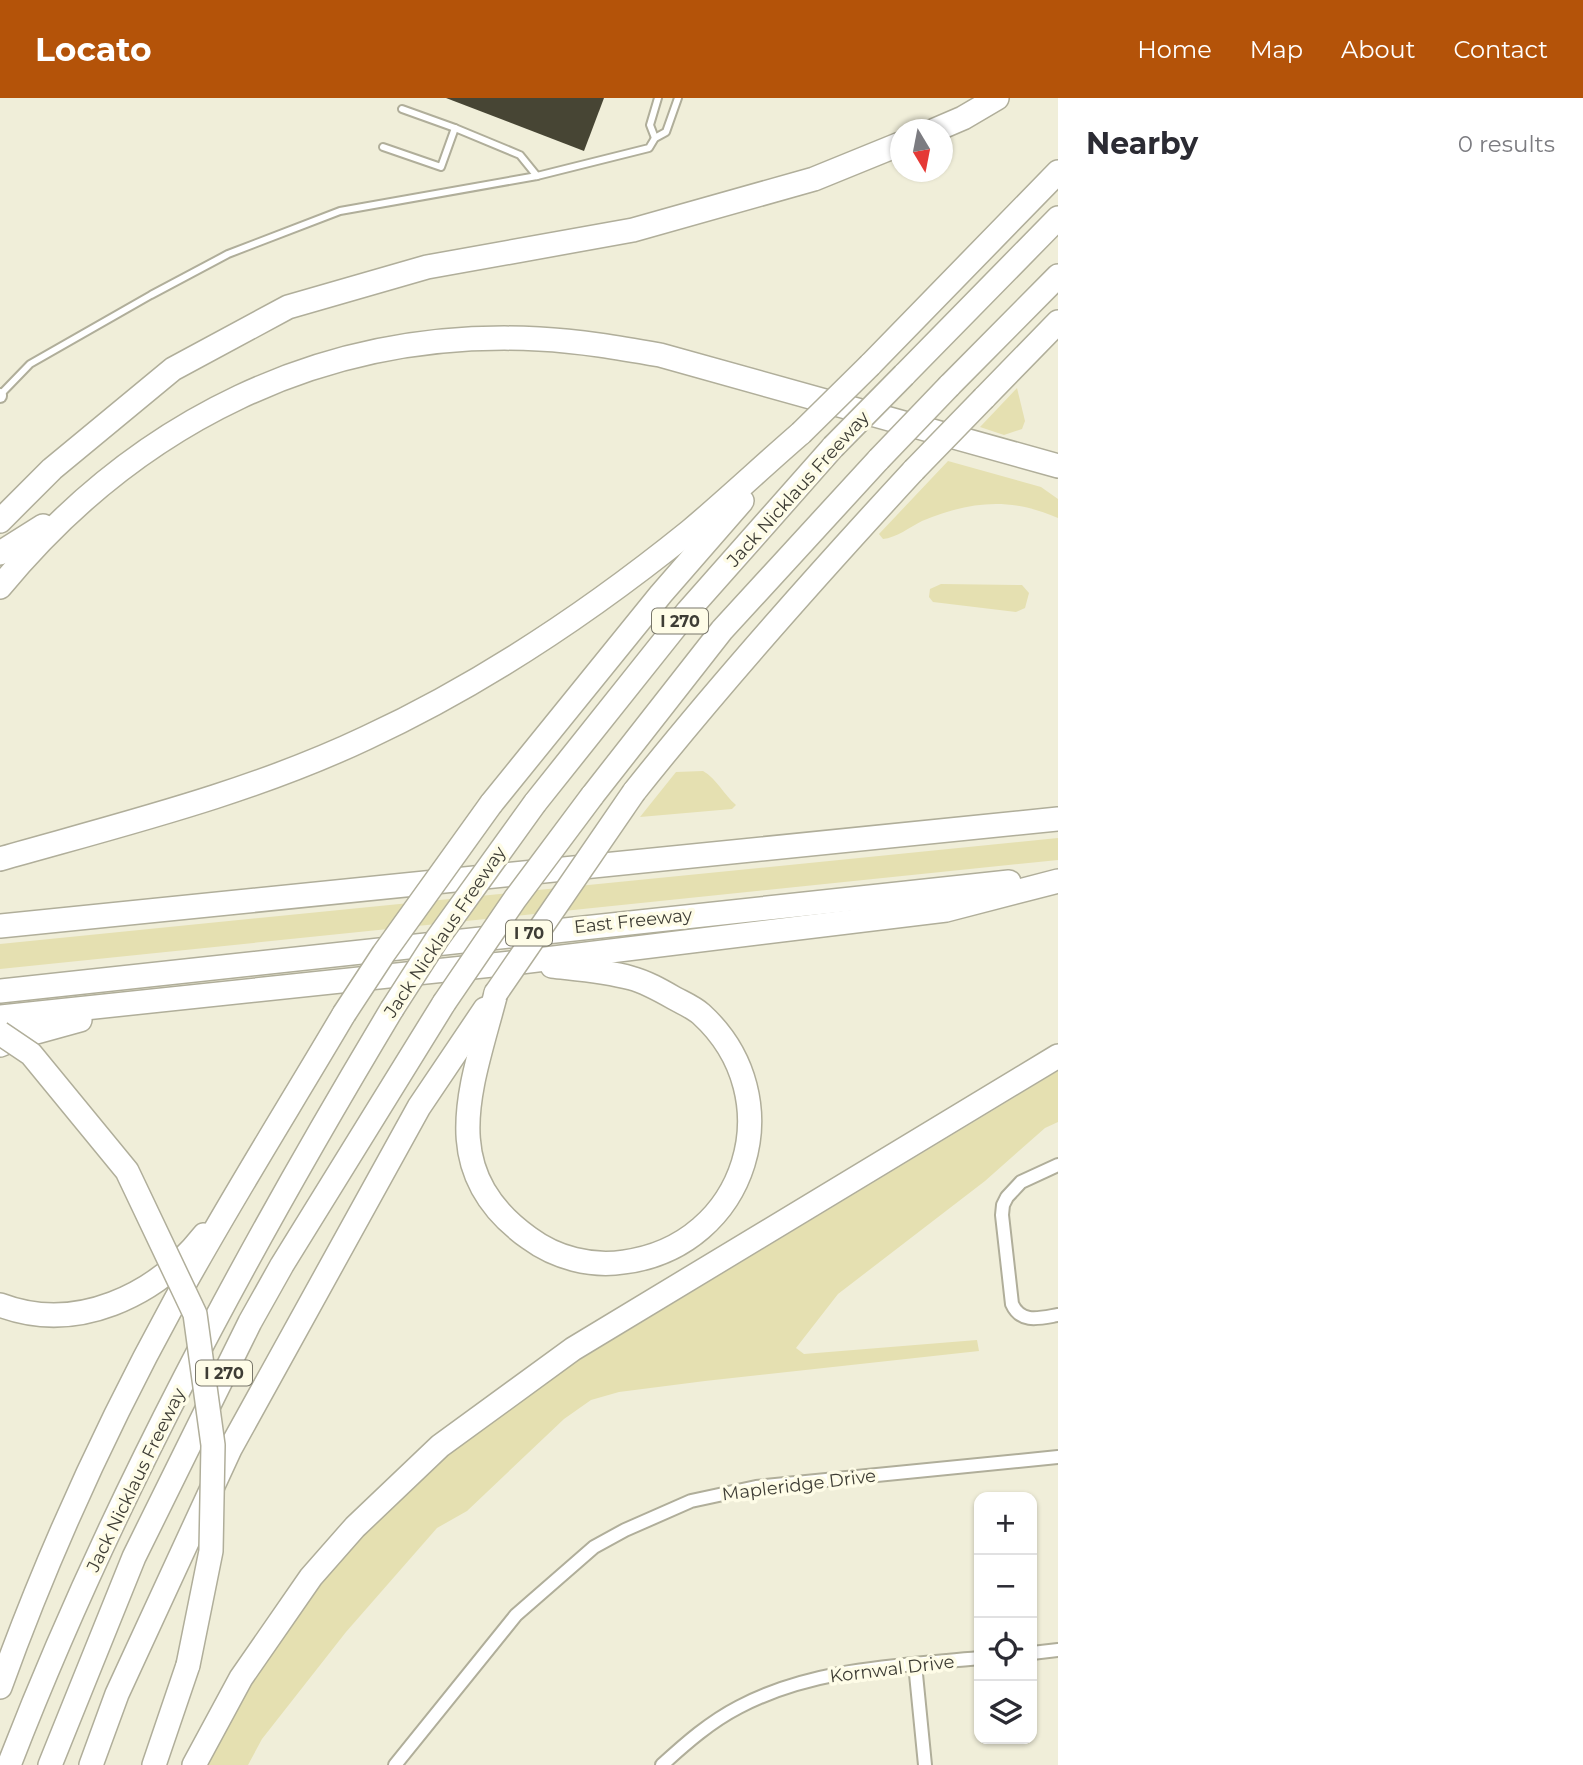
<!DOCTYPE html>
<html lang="en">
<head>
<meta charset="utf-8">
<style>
  :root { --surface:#fff; --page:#f2f2f3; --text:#2b2b33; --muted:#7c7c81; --line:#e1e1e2; --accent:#b45309 }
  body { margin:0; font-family:Montserrat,sans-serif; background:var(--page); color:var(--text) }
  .controls { position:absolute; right:21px; bottom:21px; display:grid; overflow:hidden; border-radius:14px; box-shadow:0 2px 5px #0004 }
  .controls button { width:63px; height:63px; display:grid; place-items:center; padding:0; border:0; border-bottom:2px solid var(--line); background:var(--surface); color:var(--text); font:35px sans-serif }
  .compass { position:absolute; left:890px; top:21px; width:63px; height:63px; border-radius:50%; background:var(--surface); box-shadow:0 2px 5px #0004; rotate:170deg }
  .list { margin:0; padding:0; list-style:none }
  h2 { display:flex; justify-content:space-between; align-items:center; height:91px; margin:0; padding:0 28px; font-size:30px }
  h2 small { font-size:23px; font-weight:400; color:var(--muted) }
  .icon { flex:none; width:38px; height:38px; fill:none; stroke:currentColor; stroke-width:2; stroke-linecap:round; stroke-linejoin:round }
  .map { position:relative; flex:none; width:1058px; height:1667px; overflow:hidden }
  header { display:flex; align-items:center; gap:42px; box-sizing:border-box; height:98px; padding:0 35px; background:var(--accent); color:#fff }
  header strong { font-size:33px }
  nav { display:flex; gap:38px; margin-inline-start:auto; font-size:24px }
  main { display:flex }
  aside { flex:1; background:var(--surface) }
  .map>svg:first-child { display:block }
  .green { fill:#e5e0b1 }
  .building { fill:#474534 }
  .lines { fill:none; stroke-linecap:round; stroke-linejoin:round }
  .lane-casing { stroke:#b0ae9a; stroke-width:10 }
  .street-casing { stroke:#b0ae9a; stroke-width:16 }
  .highway-casing { stroke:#b0ae9a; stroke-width:26 }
  .lane { stroke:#fff; stroke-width:6 }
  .street { stroke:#fff; stroke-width:12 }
  .highway { stroke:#fff; stroke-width:23 }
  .highway-bridge-casing { stroke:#b0ae9a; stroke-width:26; stroke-linecap:butt }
  .highway-bridge { stroke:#fff; stroke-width:23 }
  .labels { text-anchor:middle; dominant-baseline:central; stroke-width:7; stroke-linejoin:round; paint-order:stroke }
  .shield { fill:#fefce7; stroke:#78766a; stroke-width:2 }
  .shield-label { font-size:16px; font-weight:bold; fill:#3e3d35 }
  .street-label { font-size:18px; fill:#3e3d35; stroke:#fefce7 }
</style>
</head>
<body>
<header>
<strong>Locato</strong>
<nav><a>Home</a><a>Map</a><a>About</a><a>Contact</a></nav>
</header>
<main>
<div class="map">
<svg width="1058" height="1667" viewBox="0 0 1058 1667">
  <rect width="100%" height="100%" fill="#f0eed9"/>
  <!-- green -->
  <g class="green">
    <path d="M 1017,290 L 1025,323 L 1022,331 L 1004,337 L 980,329 Z"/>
    <path d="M 948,363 L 1041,389 L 1058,401 L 1058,420 C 1010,399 970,403 922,423 C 910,429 896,440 883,441 L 879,436 Z"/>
    <path d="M 941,486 L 1022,487 L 1029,495 L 1025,510 L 1016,514 L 933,504 L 929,499 L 930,491 Z"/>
    <path d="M 703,673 C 717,681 724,697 736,707 L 732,711 L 640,719 L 676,674 Z"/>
    <path d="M 1058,740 L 1058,762 L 0,871 L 0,846 Z"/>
    <path d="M 1058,973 L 1058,1024 L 1045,1030 L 985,1083 L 838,1196 L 796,1250 L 804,1256 L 977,1242 L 979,1253 L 705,1283 L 619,1294 L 591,1302 L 564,1321 L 467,1413 L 437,1430 L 346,1534 L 262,1641 L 248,1667 L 202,1667 L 237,1602 L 338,1456 L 459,1344 L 518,1299 Z"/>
  </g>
  <!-- building -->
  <path class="building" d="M 446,0 L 604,0 L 584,53 Z"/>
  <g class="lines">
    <!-- lane casing -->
    <g class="lane-casing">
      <g id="lane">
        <path d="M 402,11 L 455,30 L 520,57 L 537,78"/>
        <path d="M 655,40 L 650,27 L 658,0"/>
        <path d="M 383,49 L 441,69 L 455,30"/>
        <path d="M 0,297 L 30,266 L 151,197 L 228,156 L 340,113 L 537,78 L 649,50 L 655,40 L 666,34 L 678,0"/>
      </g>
    </g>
    <!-- street casing -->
    <g class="street-casing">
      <g id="street">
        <path d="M 0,298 L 0,297"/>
        <path d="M 1058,1067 L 1021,1084 L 1007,1099 L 1003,1107 L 1002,1117 L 1012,1206 C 1021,1226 1040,1220 1058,1217"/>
        <path d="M 1032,1555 L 1058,1552"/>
        <path d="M 915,1566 L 925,1667"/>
        <path d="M 395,1667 L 516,1517 L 594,1449 L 625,1432 L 691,1403 L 756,1389 L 1058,1359"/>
        <path d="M 662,1667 C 686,1645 710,1624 739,1609 C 813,1570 898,1568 979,1560"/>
      </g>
    </g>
    <!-- highway casing -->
    <g class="highway-casing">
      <g id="highway">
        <path d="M 935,32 L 963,20 L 997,0"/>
        <path d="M 870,267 L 1058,74"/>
        <path d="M 904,277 L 1058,120"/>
        <path d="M 949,288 L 1058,178"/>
        <path d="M 984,300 L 1058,224"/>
        <path d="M 0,423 L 52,371 L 173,271 L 288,209 L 427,169 L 633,132 L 814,81 L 900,46"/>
        <path d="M 0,455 L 43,428"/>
        <path d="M 0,489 C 136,324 323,230 539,241 C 580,243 620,250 660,257 L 1058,368"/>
        <path d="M 634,694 C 723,582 817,477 914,372"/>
        <path d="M 592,698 L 722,532 L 879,361"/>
        <path d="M 535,705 L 688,513 L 833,349"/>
        <path d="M 491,706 L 661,496 L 742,403"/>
        <path d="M 0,761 C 123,726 250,695 366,640 C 482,586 591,513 690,433 C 728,401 764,367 801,335"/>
        <path d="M 0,828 L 1058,721"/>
        <path d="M 0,893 L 1009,784"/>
        <path d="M 496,895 C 472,988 434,1072 529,1140 C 556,1160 591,1169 624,1164 C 747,1148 793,1000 701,916 C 693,909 683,905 674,900 C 660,892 646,884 631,880 C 605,873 578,871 552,868"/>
        <path d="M 0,919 L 521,864 L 946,812 L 1058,783"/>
        <path d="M 0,947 L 22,938 L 80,922"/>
        <path d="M 0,1207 C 76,1236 156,1198 204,1137"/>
        <path d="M 0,1589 C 48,1456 107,1327 175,1203 C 228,1106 288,1011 344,916"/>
        <path d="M 9,1667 C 111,1403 247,1153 392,911"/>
        <path d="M 50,1667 L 134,1459 L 250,1224 L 282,1167 L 444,905"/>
        <path d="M 91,1667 L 117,1596 L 230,1351 L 419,1009 L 485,911"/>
        <path d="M 154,1667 L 188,1567"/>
        <path d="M 194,1667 L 241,1580 L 311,1479 L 355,1429 L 440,1348 L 573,1251 L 1058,958"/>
      </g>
    </g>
    <!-- lane -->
    <use href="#lane" class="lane"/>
    <!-- street -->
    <use href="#street" class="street"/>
    <!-- highway -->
    <use href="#highway" class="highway"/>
    <!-- highway-bridge casing -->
    <g class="highway-bridge-casing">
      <g id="highway-bridge">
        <path d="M 801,335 L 870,267"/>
        <path d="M 833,349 L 904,277"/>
        <path d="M 879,361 L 949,288"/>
        <path d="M 914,372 L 984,300"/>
        <path d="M 496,895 L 634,694"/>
        <path d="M 444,905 L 515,801 L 592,698"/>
        <path d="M 392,911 L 437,841 L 535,705"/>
        <path d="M 344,916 L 384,855 L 491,706"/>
        <path d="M 0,935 L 31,956 L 127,1073 L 195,1216 L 213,1347 L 211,1453 L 188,1567"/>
      </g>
    </g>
    <!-- highway-bridge -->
    <use href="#highway-bridge" class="highway-bridge"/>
  </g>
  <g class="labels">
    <!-- shield labels -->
    <g class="shield">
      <rect x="652" y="510.5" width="56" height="25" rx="5"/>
      <rect x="506" y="822.5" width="46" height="25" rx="5"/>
      <rect x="196" y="1262.5" width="56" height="25" rx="5"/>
    </g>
    <g class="shield-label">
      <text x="680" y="523">I 270</text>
      <text x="529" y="835">I 70</text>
      <text x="224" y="1275">I 270</text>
    </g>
    <!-- street labels -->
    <g class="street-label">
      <text transform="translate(798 391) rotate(-48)">Jack Nicklaus Freeway</text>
      <text transform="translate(633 823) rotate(-6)">East Freeway</text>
      <text transform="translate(445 834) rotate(-56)">Jack Nicklaus Freeway</text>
      <text transform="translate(136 1382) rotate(-64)">Jack Nicklaus Freeway</text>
      <text transform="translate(799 1387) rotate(-7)">Mapleridge Drive</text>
      <text transform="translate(892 1571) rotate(-7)">Kornwal Drive</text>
    </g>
  </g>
</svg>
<div class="controls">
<button>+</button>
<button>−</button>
<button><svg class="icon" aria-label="locate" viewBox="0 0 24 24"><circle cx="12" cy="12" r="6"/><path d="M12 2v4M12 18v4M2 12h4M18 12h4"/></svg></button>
<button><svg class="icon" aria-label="layers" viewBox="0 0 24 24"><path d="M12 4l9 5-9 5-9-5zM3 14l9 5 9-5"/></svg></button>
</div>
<svg class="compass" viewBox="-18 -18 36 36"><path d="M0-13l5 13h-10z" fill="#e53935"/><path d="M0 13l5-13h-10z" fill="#7c7c81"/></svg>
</div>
<aside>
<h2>Nearby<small>0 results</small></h2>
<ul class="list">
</ul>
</aside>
</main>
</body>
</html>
